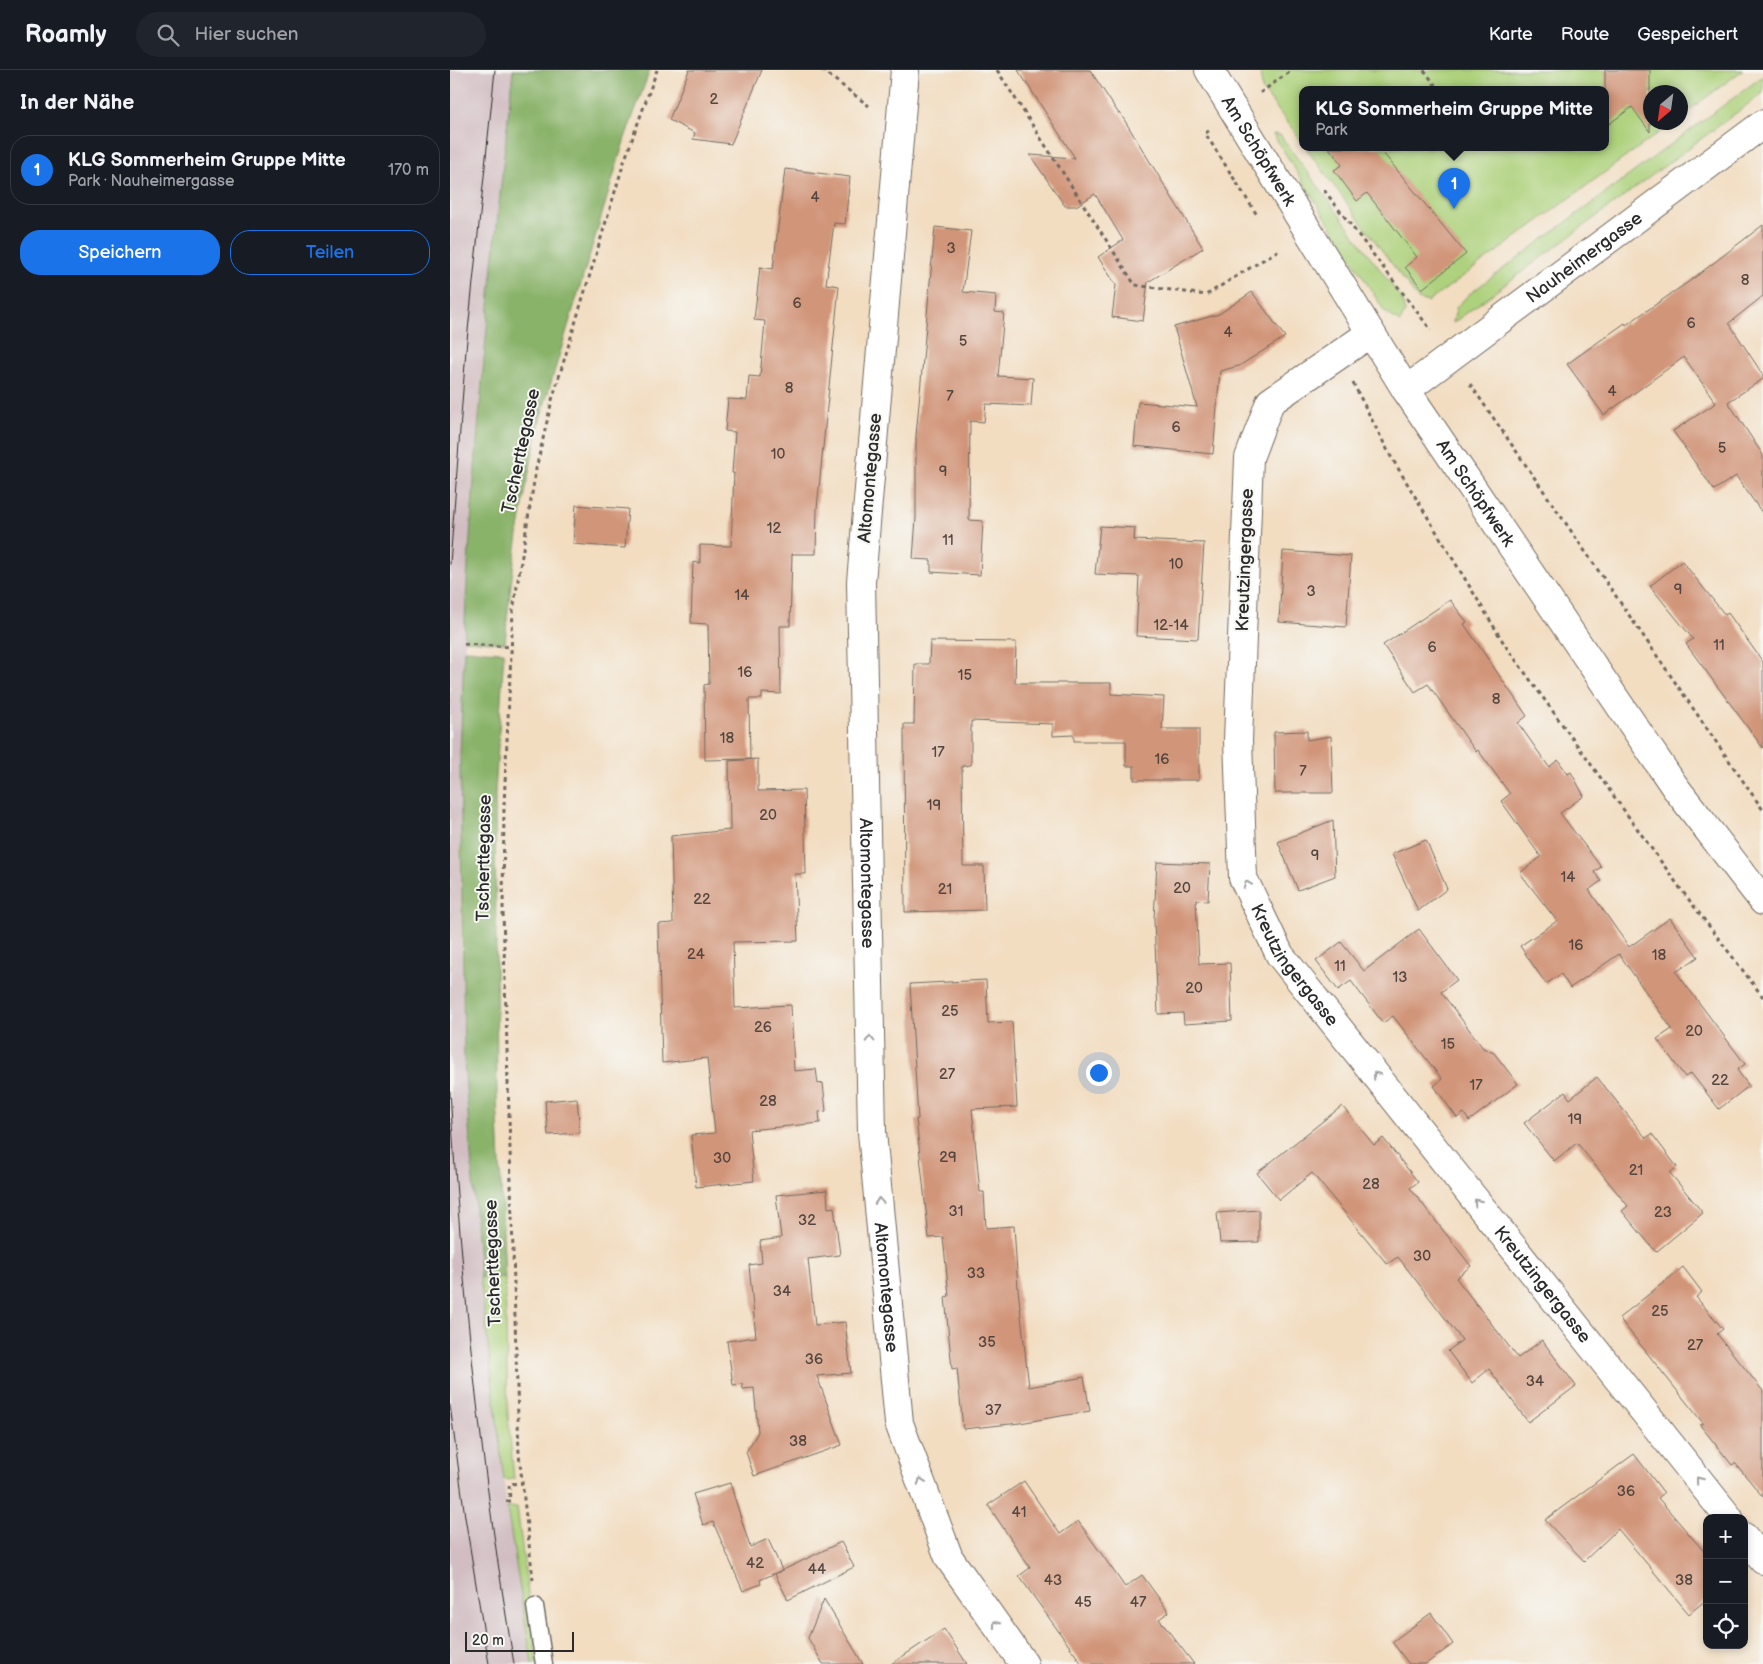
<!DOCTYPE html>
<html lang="de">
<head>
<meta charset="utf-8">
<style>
  :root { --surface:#171b24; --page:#20242c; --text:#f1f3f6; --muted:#9ea1a6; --line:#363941; --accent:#1a73e8 }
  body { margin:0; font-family:"Balsamiq Sans",sans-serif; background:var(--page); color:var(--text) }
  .controls { position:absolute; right:15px; bottom:15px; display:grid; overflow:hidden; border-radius:10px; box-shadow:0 2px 8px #0003 }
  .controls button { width:45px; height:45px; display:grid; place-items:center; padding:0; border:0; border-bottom:1px solid var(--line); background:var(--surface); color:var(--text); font:25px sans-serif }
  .compass { position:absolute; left:1193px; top:15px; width:45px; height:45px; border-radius:50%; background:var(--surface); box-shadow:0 2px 8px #0003; rotate:209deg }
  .scale { position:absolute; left:15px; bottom:12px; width:109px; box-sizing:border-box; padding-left:5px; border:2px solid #2b2b2b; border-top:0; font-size:14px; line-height:18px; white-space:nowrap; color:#2b2b2b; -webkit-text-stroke:4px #f6f6f2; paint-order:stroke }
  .you { position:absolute; left:648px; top:1002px; width:18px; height:18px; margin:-12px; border:4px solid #fff; border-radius:50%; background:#1a73e8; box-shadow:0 0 0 8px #1a73e833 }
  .badge { display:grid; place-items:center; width:32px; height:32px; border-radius:50%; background:var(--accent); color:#fff; font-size:16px; font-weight:700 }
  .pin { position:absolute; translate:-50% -41px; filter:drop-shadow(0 1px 2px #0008) }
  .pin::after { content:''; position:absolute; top:26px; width:18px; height:15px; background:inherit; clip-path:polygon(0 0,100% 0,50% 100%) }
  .popup { position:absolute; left:849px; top:16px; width:310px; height:65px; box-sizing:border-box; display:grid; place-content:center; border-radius:10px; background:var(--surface); filter:drop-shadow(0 1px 4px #0005); font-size:16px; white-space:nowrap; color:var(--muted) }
  .popup b { font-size:19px; color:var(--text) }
  .popup::after { content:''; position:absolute; left:50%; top:100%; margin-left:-10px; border:10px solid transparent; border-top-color:var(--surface) }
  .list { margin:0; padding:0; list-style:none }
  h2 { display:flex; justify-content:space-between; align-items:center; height:65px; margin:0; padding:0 20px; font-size:21px }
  h2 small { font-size:16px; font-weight:400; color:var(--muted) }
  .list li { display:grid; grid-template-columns:32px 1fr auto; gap:15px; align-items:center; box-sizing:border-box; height:70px; margin:0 10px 10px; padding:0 10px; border:1px solid var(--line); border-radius:20px }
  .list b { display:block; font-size:19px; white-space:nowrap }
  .list p { margin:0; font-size:16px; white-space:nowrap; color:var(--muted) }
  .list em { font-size:16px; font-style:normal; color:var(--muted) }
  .actions { display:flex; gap:10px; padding:15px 20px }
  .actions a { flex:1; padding:11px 0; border:1px solid var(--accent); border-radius:20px; text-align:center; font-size:18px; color:var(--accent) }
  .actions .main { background:var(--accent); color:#fff }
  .icon { flex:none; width:28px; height:28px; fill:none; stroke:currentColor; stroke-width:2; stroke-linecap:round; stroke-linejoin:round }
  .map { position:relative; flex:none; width:1313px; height:1594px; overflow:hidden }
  header { display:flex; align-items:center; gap:30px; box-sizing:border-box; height:70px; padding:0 25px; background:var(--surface); border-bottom:1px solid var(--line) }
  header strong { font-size:24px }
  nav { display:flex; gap:28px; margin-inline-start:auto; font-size:18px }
  .search { width:350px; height:45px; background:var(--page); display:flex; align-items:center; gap:12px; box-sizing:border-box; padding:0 18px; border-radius:28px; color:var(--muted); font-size:19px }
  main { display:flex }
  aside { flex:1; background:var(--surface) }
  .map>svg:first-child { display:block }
  .industrial { fill:#d2bec2 }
  .green { fill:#add17b; stroke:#6c7e53 }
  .forest { fill:#8ab36b; stroke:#5a6f4b }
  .building { fill:#d19579 }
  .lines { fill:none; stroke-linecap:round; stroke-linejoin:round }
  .lane-casing { stroke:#716960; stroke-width:19 }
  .street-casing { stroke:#716960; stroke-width:30 }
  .path { stroke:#716960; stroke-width:3; stroke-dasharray:4 4; stroke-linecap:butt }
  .lane { stroke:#fff; stroke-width:16 }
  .street { stroke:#fff; stroke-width:28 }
  .tram { stroke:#2b2b2b; stroke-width:1 }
  .oneway { stroke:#a0a0a0 }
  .labels { text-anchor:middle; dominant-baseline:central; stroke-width:4; stroke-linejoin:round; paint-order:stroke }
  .number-label { font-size:15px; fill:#54463e }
  .street-label { font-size:18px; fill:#2b2b2b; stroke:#f6f6f2 }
</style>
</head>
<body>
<header>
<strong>Roamly</strong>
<div class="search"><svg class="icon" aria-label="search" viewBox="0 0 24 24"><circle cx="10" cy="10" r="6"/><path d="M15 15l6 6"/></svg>Hier suchen</div>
<nav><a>Karte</a><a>Route</a><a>Gespeichert</a></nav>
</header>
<main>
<aside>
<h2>In der Nähe<small></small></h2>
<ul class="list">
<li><span class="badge">1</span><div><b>KLG Sommerheim Gruppe Mitte</b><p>Park · Nauheimergasse</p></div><em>170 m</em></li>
</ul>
<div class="actions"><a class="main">Speichern</a><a>Teilen</a></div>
</aside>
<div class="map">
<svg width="1313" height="1594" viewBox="0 0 1313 1594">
  <rect width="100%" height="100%" fill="#f6f6f2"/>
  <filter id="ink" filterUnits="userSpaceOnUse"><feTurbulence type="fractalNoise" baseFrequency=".02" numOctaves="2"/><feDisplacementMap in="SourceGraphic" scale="10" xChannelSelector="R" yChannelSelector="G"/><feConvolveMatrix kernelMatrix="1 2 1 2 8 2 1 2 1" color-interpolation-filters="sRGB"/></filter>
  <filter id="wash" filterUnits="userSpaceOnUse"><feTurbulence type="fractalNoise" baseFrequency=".0096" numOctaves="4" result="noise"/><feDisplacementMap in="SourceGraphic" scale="20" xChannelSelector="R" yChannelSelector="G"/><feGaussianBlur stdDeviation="1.12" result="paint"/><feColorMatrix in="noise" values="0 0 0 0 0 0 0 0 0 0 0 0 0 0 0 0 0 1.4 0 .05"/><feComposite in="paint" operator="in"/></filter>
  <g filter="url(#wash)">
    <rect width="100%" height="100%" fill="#f2ddc1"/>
    <!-- industrial -->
    <path class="industrial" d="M 0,0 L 63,0 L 31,310 L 21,436 L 10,687 L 11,868 L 14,990 L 30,1207 L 57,1438 L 82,1594 L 0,1594 Z"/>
    <!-- green -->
    <g class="green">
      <path d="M 810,0 L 1293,0 L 1231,46 L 1230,22 L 1200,22 L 1200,52 L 1222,53 L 978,232 L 968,229 L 965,225 L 856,78 L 1155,78 L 1155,20 L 853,20 L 853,73 L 812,19 Z"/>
      <path d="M 1313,6 L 1313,23 L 1003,253 L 1006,238 L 1018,225 Z"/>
      <path d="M 823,64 L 830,65 L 952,229 L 955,242 L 950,252 L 935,242 Z"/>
      <path d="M 30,1207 L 55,1207 L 58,1346 L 64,1409 L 54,1410 Z"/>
      <path d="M 67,1437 L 87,1594 L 82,1594 L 57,1438 Z"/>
    </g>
    <!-- forest -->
    <g class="forest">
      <path d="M 63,0 L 200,0 L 175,68 L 90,349 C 74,422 61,498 55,573 L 14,570 C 23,379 43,190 63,0 Z"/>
      <path d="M 14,580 L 54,582 L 45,724 L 47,1025 L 55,1207 L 30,1207 L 14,990 L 10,687 Z"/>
    </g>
    <g id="blocks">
      <!-- building -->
      <g class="building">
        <path d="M 239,0 L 312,0 L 281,74 L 243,69 L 245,63 L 219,50 Z"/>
        <path d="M 568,0 L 640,0 L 669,44 L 670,43 L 753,178 L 698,212 L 693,251 L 662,247 L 666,215 L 648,187 L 673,170 L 645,124 L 626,136 L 615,136 L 580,85 L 625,88 Z"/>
        <path d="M 1155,0 L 1200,0 L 1200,62 L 1182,37 L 1155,57 Z"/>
        <path d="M 879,78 L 929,78 L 1016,184 L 972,219 L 955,197 L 967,187 L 917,123 L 907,131 L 884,100 L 892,95 Z"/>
        <path d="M 335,99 L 400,107 L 395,154 L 384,153 L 376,214 L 389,216 L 367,438 L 366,484 L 342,484 L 340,556 L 330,556 L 331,624 L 312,623 L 312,629 L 299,629 L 300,689 L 255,690 L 254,615 L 259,614 L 258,554 L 241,553 L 243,492 L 250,493 L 250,475 L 281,476 L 284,403 L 282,403 L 285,362 L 275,361 L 278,329 L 297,330 L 299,306 L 310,307 L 315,251 L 304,250 L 310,197 L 323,199 Z"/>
        <path d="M 1313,155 L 1313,226 L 1279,253 L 1313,305 L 1313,309 L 1278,332 L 1313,385 L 1313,444 L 1286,406 L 1264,420 L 1223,361 L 1266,333 L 1234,287 L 1154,345 L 1117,294 L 1175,253 L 1176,255 L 1244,208 Z"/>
        <path d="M 485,157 L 521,161 L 513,222 L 546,225 L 545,242 L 554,243 L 548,306 L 583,308 L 581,336 L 536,334 L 534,352 L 520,351 L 519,450 L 533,451 L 530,505 L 481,502 L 481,490 L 463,489 L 466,448 L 466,366 Z"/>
        <path d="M 802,222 L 835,267 L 789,296 L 770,301 L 763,384 L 684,376 L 688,332 L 747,337 L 724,257 L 769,244 Z"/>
        <path d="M 126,435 L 178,439 L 175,478 L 123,474 Z"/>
        <path d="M 650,456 L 685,458 L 684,470 L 754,473 L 748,569 L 686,566 L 689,506 L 645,504 Z"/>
        <path d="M 833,481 L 901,486 L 896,557 L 829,552 Z"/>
        <path d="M 1232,491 L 1275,545 L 1278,543 L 1313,592 L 1313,678 L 1236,574 L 1243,569 L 1200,516 Z"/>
        <path d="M 1000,530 L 1017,552 L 1014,554 L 1077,646 L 1068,653 L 1099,697 L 1108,690 L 1118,704 L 1121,702 L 1134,726 L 1110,743 L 1151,797 L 1144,802 L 1151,811 L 1139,820 L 1179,877 L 1220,848 L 1248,887 L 1226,902 L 1295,994 L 1287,1000 L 1299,1016 L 1269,1039 L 1241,1003 L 1235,1007 L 1207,969 L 1222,959 L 1169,884 L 1120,918 L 1111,904 L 1096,914 L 1070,876 L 1107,851 L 1070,803 L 1091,787 L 1051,731 L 1060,724 L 1028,680 L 1026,682 L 978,614 L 965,622 L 933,575 Z"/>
        <path d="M 480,571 L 566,572 L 565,613 L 661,613 L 661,624 L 714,627 L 712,659 L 749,659 L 749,710 L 684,710 L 684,696 L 676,696 L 676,671 L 624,671 L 624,665 L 603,666 L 603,654 L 521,651 L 521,695 L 512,696 L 513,796 L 534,796 L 535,840 L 455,842 L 454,654 L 464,654 L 465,594 L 479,594 Z"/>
        <path d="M 857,661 L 857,670 L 881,666 L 883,723 L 825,723 L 824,662 Z"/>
        <path d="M 308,689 L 308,721 L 354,720 L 356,804 L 345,804 L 348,871 L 283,872 L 285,938 L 341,935 L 344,1001 L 366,999 L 368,1014 L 373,1013 L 376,1041 L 369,1042 L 370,1053 L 299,1060 L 304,1111 L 246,1117 L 241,1065 L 265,1063 L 257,988 L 212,993 L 208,854 L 223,853 L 221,766 L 280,760 L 279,691 Z"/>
        <path d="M 883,750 L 885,806 L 848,820 L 828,772 Z"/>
        <path d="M 976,770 L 997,819 L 968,841 L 942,784 Z"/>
        <path d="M 707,792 L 760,794 L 758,831 L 746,830 L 749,894 L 780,893 L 782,951 L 734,954 L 733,943 L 708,944 L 704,850 Z"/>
        <path d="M 969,859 L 1007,910 L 991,922 L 1033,978 L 1044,983 L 1068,1014 L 1019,1051 L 1014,1043 L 1007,1048 L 984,1016 L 992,1009 L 943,946 L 933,953 L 901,911 L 888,920 L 866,891 L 891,872 L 914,901 Z"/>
        <path d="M 536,910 L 538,953 L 562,952 L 567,1037 L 522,1039 L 530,1122 L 534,1122 L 536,1158 L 564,1156 L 568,1219 L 579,1317 L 634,1307 L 640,1341 L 570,1353 L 513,1359 L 507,1298 L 502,1299 L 495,1227 L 499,1226 L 493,1167 L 479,1168 L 466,1049 L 468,1049 L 460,914 Z"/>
        <path d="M 1147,1007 L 1196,1068 L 1202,1064 L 1227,1097 L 1220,1103 L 1253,1143 L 1206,1182 L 1172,1141 L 1178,1136 L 1127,1073 L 1104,1091 L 1074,1053 L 1115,1022 L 1120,1029 Z"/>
        <path d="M 127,1028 L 130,1063 L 98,1065 L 95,1031 Z"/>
        <path d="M 892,1036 L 924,1075 L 933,1068 L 968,1112 L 960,1118 L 1021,1196 L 1006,1208 L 1068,1288 L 1092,1270 L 1126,1316 L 1078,1352 L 1039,1299 L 1022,1313 L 998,1281 L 1012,1270 L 948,1187 L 937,1194 L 862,1103 L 829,1130 L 807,1103 Z"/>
        <path d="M 377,1120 L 378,1138 L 384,1137 L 390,1185 L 358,1189 L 365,1255 L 395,1252 L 401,1303 L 367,1306 L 392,1375 L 304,1406 L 296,1382 L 308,1362 L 304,1318 L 293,1319 L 292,1314 L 283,1315 L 277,1271 L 306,1267 L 299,1195 L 312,1193 L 310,1171 L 331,1168 L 326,1125 Z"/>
        <path d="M 809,1140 L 809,1172 L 770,1173 L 767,1143 Z"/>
        <path d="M 1233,1197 L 1252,1222 L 1246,1227 L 1273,1259 L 1267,1264 L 1313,1321 L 1313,1427 L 1285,1393 L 1282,1395 L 1250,1355 L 1253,1353 L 1169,1248 Z"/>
        <path d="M 1184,1384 L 1214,1423 L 1208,1428 L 1257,1485 L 1257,1529 L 1239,1544 L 1168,1459 L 1134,1491 L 1095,1450 Z"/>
        <path d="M 574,1411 L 610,1464 L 628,1451 L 675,1517 L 692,1505 L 719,1542 L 709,1549 L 744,1594 L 632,1594 L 569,1506 L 580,1498 L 538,1435 Z"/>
        <path d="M 280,1413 L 300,1477 L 318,1469 L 332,1500 L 310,1510 L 311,1514 L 293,1521 L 263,1452 L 253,1455 L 243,1424 Z"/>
        <path d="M 391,1472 L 404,1497 L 338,1530 L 325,1504 Z"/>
        <path d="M 374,1529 L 413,1594 L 373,1594 L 358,1568 Z"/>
        <path d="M 981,1543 L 1003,1574 L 976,1594 L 959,1594 L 942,1572 Z"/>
        <path d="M 494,1559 L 517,1594 L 441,1594 Z"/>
      </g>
    </g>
  </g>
  <g filter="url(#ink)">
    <use href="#blocks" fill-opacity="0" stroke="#716960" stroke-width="1"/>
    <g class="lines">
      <!-- lane casing -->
      <g class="lane-casing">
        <path id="lane" d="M 85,1536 L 94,1594"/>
      </g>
      <!-- street casing -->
      <g class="street-casing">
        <g id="street">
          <path id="s1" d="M 455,0 L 411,512 L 422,1062 L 449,1353 L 499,1488 L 574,1594"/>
          <path id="s2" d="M 759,0 L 956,320 L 1225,717 L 1313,831"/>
          <path id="s3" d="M 921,263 L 820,332 L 799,388 L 788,670 L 793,808 L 830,885 L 1279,1448"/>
          <path id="s4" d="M 956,320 L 1313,54"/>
          <path d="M 1294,1467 L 1313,1490"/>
        </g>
      </g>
      <!-- path -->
      <g class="path">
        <path d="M 372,0 L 419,36"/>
        <path d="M 547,0 L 685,215 L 756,225 L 829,180"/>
        <path d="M 974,0 L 989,20"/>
        <path d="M 810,23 L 842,0"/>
        <path d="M 759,61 L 755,63 L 807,145"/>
        <path d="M 874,120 L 981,260"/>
        <path d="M 903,313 L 940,385 L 1055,575 L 1230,818 L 1313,927"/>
        <path d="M 1020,314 L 1313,740"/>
        <path d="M 14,574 L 61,577"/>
        <path d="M 56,1431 L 60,1431 L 59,1414 L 72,1413"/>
        <path d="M 83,1510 L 69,1384 L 53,842 L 54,735 L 63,541 L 86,399 L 102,330 L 174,92 L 207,0"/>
      </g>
      <!-- lane -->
      <use href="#lane" class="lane"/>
      <!-- street -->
      <use href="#street" class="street"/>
      <!-- tram -->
      <g class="tram">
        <path d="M 0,494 L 16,280 L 45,0"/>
        <path d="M 0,1021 C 11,1213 32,1404 64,1594"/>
        <path d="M 0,1335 L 15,1447 L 39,1594"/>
      </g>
    </g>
    <!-- one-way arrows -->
    <defs><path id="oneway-chevron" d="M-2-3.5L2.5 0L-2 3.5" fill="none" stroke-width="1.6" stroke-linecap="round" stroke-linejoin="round" transform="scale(1.25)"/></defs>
    <g class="oneway">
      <use href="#oneway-chevron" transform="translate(797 814) rotate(-112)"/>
      <use href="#oneway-chevron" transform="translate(420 969) rotate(-91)"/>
      <use href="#oneway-chevron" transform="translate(926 1005) rotate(-129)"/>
      <use href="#oneway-chevron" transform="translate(429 1131) rotate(-95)"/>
      <use href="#oneway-chevron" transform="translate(1027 1132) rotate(-129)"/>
      <use href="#oneway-chevron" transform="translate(1249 1410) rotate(-129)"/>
      <use href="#oneway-chevron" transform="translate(471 1411) rotate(-110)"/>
      <use href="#oneway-chevron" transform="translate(546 1554) rotate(-125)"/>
    </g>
  </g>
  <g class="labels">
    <!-- number labels -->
    <g class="number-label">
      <text x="264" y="29">2</text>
      <text x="365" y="127">4</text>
      <text x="501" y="178">3</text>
      <text x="1295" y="210">8</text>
      <text x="347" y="233">6</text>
      <text x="1241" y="253">6</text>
      <text x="778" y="262">4</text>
      <text x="513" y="271">5</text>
      <text x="339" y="318">8</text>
      <text x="1162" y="321">4</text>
      <text x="500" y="326">7</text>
      <text x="726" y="357">6</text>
      <text x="1272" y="378">5</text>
      <text x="328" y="384">10</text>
      <text x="493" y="401">9</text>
      <text x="324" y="458">12</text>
      <text x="498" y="470">11</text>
      <text x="726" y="494">10</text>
      <text x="1228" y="519">9</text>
      <text x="861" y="521">3</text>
      <text x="292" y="525">14</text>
      <text x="721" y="555">12-14</text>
      <text x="1269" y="575">11</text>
      <text x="982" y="577">6</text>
      <text x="295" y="602">16</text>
      <text x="515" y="605">15</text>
      <text x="1046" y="629">8</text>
      <text x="277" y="668">18</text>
      <text x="488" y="682">17</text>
      <text x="712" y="689">16</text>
      <text x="853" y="701">7</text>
      <text x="484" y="735">19</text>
      <text x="318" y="745">20</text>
      <text x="865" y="785">9</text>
      <text x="1118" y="807">14</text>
      <text x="732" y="818">20</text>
      <text x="495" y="819">21</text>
      <text x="252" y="829">22</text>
      <text x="1126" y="875">16</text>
      <text x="246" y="884">24</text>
      <text x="1209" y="885">18</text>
      <text x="890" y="896">11</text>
      <text x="950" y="907">13</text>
      <text x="744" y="918">20</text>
      <text x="500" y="941">25</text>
      <text x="313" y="957">26</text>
      <text x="1244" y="961">20</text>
      <text x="998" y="974">15</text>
      <text x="497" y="1004">27</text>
      <text x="1270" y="1010">22</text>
      <text x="1026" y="1015">17</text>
      <text x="318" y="1031">28</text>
      <text x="1125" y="1049">19</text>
      <text x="498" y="1087">29</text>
      <text x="272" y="1088">30</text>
      <text x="1186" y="1100">21</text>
      <text x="921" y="1114">28</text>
      <text x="506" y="1141">31</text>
      <text x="1213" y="1142">23</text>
      <text x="357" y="1150">32</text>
      <text x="972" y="1186">30</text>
      <text x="526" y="1203">33</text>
      <text x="332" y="1221">34</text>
      <text x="1210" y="1241">25</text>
      <text x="537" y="1272">35</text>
      <text x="1245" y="1275">27</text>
      <text x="364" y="1289">36</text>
      <text x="1085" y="1311">34</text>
      <text x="543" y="1340">37</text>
      <text x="348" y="1371">38</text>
      <text x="1176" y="1421">36</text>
      <text x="569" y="1442">41</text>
      <text x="305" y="1493">42</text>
      <text x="367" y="1499">44</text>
      <text x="603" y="1510">43</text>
      <text x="1234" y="1510">38</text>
      <text x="633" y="1532">45</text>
      <text x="688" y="1532">47</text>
    </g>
    <!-- street labels -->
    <g class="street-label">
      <text stroke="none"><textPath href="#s2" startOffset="95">Am Schöpfwerk</textPath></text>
      <text stroke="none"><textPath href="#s4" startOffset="222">Nauheimergasse</textPath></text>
      <text transform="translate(71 381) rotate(-78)">Tscherttegasse</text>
      <text transform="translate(420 408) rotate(-85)">Altomontegasse</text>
      <text stroke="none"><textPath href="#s2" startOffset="500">Am Schöpfwerk</textPath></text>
      <text transform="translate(795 490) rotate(-88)">Kreutzingergasse</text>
      <text transform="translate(34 788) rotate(-89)">Tscherttegasse</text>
      <text stroke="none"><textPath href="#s1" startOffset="815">Altomontegasse</textPath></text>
      <text stroke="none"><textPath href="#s3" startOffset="704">Kreutzingergasse</textPath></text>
      <text transform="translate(43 1193) rotate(-92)">Tscherttegasse</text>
      <text stroke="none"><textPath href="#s3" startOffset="1109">Kreutzingergasse</textPath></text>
      <text stroke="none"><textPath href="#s1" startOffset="1220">Altomontegasse</textPath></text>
    </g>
  </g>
</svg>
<div class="controls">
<button>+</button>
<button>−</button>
<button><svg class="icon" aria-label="locate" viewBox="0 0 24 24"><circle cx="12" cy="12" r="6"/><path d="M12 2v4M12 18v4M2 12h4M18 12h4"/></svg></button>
</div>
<svg class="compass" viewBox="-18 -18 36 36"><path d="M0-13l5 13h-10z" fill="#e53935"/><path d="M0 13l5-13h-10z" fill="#9ea1a6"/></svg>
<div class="scale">20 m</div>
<div class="you"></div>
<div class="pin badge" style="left:1004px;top:139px">1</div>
<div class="popup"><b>KLG Sommerheim Gruppe Mitte</b>Park</div>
</div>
</main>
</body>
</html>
